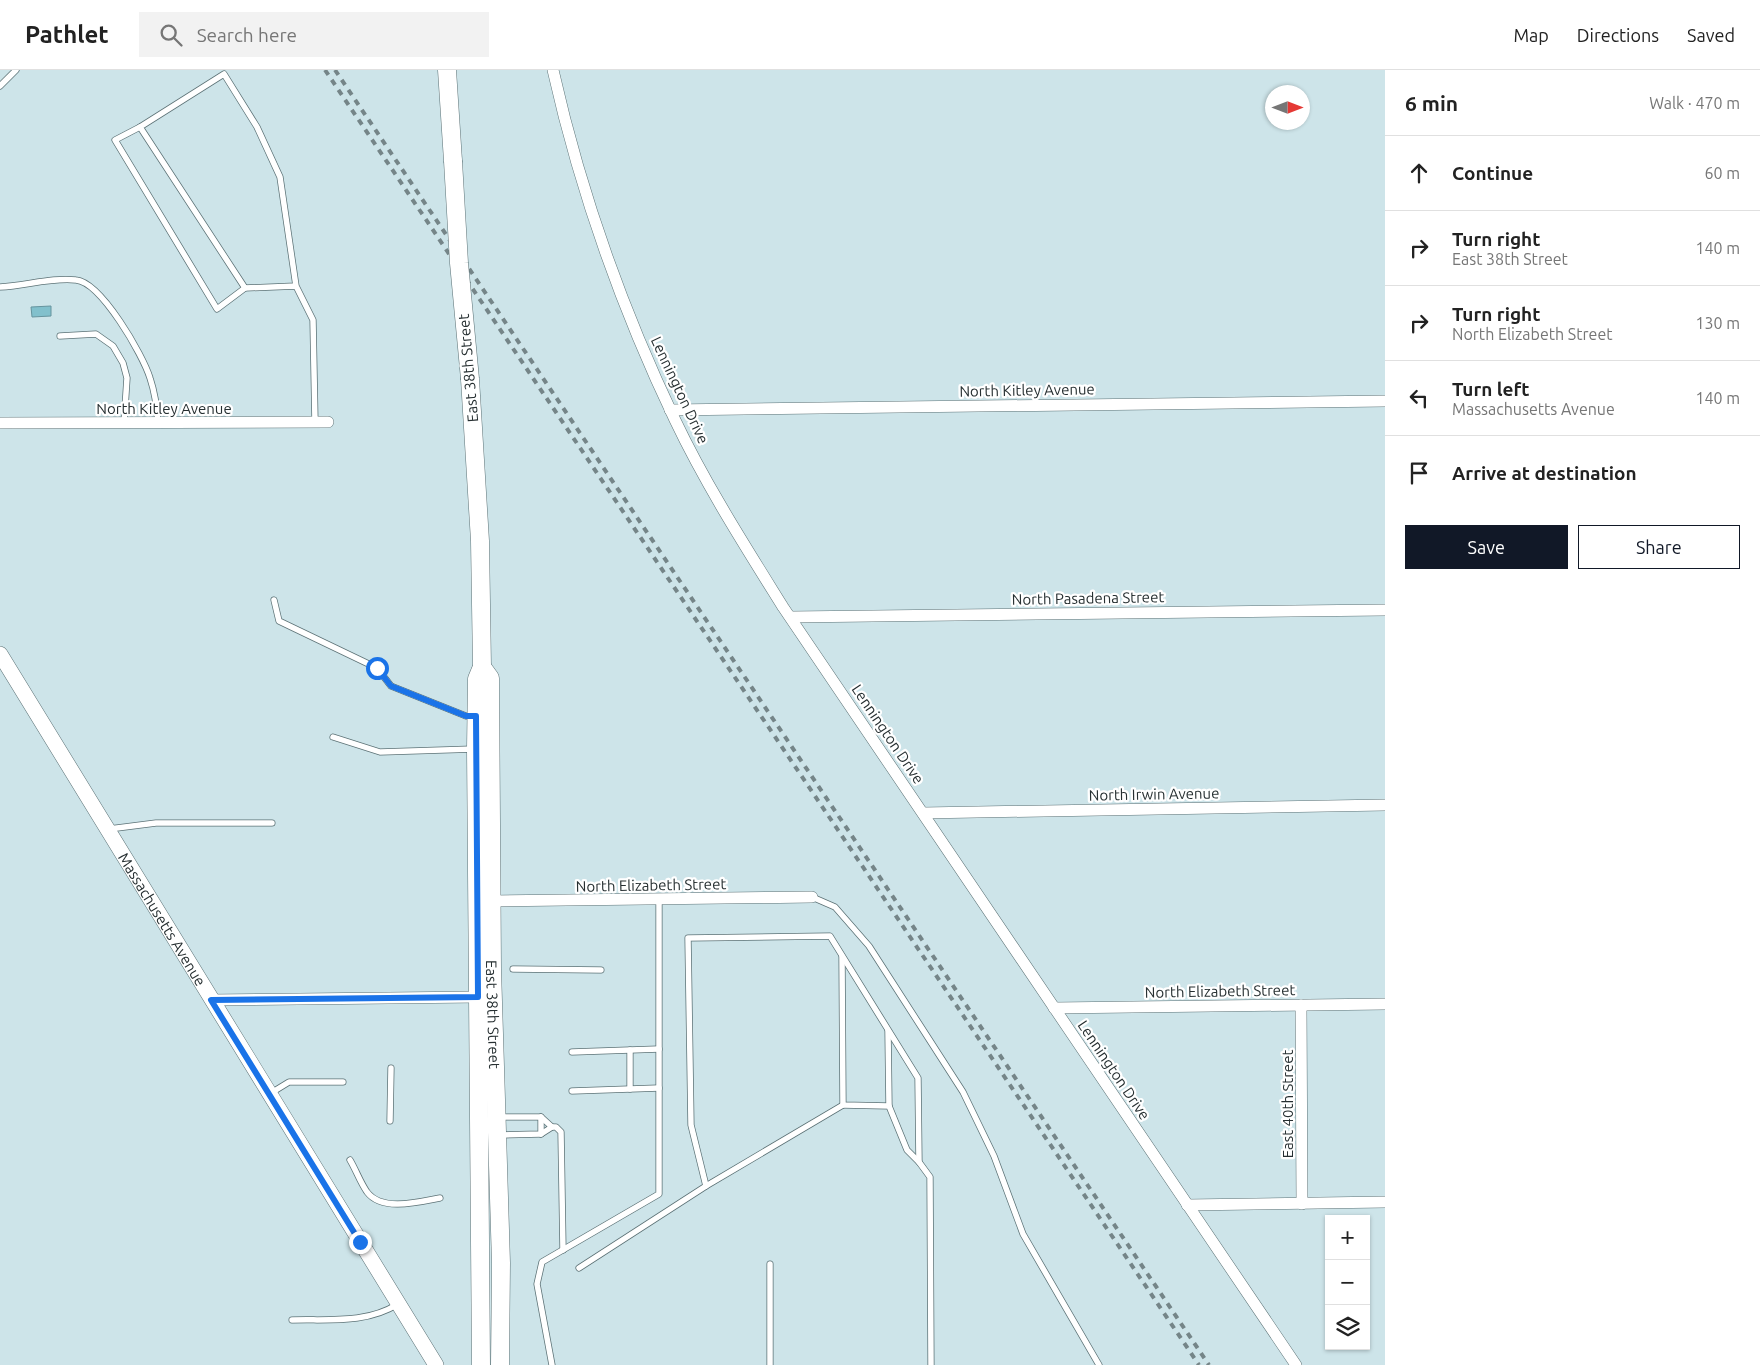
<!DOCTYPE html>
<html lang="en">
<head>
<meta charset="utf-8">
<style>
  :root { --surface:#fff; --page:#f2f2f2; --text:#222; --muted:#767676; --line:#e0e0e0; --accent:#111827 }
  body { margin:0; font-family:Ubuntu,sans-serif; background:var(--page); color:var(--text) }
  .controls { position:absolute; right:15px; bottom:15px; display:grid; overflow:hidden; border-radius:0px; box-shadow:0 1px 4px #0004 }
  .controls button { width:45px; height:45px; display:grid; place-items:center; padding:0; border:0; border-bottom:1px solid var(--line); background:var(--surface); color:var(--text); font:25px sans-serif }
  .compass { position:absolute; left:1265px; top:15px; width:45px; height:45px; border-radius:50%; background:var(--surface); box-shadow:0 1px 4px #0004; rotate:90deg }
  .stop { position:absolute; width:15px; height:15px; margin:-11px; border:4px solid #1a73e8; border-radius:50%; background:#fff }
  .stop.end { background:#1a73e8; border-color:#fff; box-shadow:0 1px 5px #0008 }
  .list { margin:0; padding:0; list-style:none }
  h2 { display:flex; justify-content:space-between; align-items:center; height:65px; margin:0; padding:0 20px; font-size:21px }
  h2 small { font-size:16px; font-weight:400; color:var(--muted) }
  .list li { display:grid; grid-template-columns:32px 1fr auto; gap:15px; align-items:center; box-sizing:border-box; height:75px; padding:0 20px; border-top:1px solid var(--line) }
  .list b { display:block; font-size:19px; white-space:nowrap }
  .list p { margin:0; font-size:16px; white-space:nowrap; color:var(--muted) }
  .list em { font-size:16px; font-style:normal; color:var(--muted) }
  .actions { display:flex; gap:10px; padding:15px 20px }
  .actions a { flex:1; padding:11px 0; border:1px solid var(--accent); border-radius:0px; text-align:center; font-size:18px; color:var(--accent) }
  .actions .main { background:var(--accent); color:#fff }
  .icon { flex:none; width:28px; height:28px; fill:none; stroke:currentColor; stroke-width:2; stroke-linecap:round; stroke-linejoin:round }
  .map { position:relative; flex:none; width:1385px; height:1295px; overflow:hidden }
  header { display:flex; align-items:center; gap:30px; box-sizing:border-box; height:70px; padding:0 25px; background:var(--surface); border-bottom:1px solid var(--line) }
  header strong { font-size:24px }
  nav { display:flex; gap:28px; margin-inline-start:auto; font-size:18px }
  .search { width:350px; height:45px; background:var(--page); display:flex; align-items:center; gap:12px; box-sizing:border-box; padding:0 18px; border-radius:0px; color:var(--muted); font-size:19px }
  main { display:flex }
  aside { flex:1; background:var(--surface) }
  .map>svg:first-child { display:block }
  .water { fill:#82c0cc; stroke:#66949e }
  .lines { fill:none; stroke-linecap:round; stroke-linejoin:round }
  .lane-casing { stroke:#5c7276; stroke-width:7 }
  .street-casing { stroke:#5c7276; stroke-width:12 }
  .secondary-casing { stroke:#5c7276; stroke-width:16 }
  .primary-casing { stroke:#5c7276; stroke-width:19 }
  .lane { stroke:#fff; stroke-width:5.5 }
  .street { stroke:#fff; stroke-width:11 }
  .secondary { stroke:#fff; stroke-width:15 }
  .primary { stroke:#fff; stroke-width:18 }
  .rail { stroke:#758588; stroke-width:4; stroke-dasharray:6 6; stroke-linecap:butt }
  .primary-bridge-casing { stroke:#5c7276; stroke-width:19; stroke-linecap:butt }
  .primary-bridge { stroke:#fff; stroke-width:18 }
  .route { stroke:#1a73e8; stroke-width:6 }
  .labels { text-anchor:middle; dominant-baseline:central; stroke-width:4.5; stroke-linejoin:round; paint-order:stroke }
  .street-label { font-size:15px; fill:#262f31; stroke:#fff }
</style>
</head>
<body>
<header>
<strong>Pathlet</strong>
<div class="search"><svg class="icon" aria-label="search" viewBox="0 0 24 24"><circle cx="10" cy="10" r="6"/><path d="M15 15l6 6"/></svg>Search here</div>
<nav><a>Map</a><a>Directions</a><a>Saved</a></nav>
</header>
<main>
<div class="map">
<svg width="1385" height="1295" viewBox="0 0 1385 1295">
  <rect width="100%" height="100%" fill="#cde4e9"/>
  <!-- water -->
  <path class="water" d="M 51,236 L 51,246 L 32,247 L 31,237 Z"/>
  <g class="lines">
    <!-- lane casing -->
    <g class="lane-casing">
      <g id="lane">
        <path d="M 0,16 L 16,0"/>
        <path d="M 140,57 L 115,70 L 217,239 L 245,218"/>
        <path d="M 296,216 L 245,218 L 140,57 L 224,4 L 257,57 L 280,107 L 296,216 L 313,250 L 315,352"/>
        <path d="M 0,217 C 25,216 52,207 76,210 C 101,212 143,285 150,308 C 155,323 157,337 158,353"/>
        <path d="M 60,266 L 96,264 L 113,276 L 123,293 L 127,308 L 124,353"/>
        <path d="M 274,530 L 279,551 L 377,598 L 391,616 L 466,646 L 475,646"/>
        <path d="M 333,667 L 380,682 L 474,679"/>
        <path d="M 109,759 L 156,753 L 272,753"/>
        <path d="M 812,827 L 835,837 L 869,876 L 963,1022 L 994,1086 L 1023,1164 L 1099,1295"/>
        <path d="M 842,887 L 843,1035 L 889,1036 L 907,1080 L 919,1092"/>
        <path d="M 513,899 L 601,900"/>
        <path d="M 888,961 L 889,1036"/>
        <path d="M 630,980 L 630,1019"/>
        <path d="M 572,982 L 659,979"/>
        <path d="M 572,1021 L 659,1018"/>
        <path d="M 271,1023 L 289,1012 L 343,1012"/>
        <path d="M 499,1047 L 541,1047 L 541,1064 L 500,1065"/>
        <path d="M 541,1047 L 552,1057 L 541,1064"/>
        <path d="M 390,1051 L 391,998"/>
        <path d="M 552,1057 L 556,1057 L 561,1062 L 563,1180"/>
        <path d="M 350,1090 C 356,1100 360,1112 367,1122 C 382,1142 419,1132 440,1128"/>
        <path d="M 706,1116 L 843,1035"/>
        <path d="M 770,1194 L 770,1295"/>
        <path d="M 579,1198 L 706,1116 L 691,1055 L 688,868 L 830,866 L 918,1008 L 919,1092 L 930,1107 L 931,1295"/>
        <path d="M 292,1250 C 329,1249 366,1254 398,1234"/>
        <path d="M 552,1295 L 537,1214 L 542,1192 L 659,1124 L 659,830"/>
      </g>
    </g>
    <!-- street casing -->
    <g class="street-casing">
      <g id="street">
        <path d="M 553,0 C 580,120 622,239 675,350 C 706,415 745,476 783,537 L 1296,1295"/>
        <path d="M 670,340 L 1385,331"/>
        <path d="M 0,353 L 328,352"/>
        <path d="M 791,547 L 1385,540"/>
        <path d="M 923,743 L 1385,735"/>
        <path d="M 492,831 L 812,827"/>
        <path d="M 211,930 L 478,927"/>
        <path d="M 1301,935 L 1302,1134"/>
        <path d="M 1054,938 L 1385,934"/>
        <path d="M 1187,1135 L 1385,1132"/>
      </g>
    </g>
    <!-- secondary casing -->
    <g class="secondary-casing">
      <g id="secondary">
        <path id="s1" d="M 0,584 L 436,1295"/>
      </g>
    </g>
    <!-- primary casing -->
    <g class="primary-casing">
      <g id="primary">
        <path d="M 447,0 L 453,91"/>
        <path d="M 470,309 L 480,471 L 482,597 L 477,609 L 476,679 L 481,1295"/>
        <path id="s2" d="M 482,597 L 490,608 L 492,899 L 501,1193 L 500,1295"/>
      </g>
    </g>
    <!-- lane -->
    <use href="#lane" class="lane"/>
    <!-- street -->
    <use href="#street" class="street"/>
    <!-- secondary -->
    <use href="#secondary" class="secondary"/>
    <!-- primary -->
    <use href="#primary" class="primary"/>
    <!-- rail -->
    <g class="rail">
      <path d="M 325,0 L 1199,1295"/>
      <path d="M 335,0 L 1209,1295"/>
    </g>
    <!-- primary-bridge casing -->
    <g class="primary-bridge-casing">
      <path id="primary-bridge" d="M 453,91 L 459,193 L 470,309"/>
    </g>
    <!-- primary-bridge -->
    <use href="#primary-bridge" class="primary-bridge"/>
  </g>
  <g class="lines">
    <!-- route -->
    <path class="route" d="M 360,1172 L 211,930 L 478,927 L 476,646 L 466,646 L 391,616 L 377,598"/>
  </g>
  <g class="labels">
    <!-- street labels -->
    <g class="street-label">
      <text transform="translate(468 298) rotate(-95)">East 38th Street</text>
      <text transform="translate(680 320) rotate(65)">Lennington Drive</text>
      <text transform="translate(1027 320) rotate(-1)">North Kitley Avenue</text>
      <text x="164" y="338">North Kitley Avenue</text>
      <text transform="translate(1088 528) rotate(-1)">North Pasadena Street</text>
      <text transform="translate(888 664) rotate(56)">Lennington Drive</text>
      <text transform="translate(1154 724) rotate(-1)">North Irwin Avenue</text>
      <text transform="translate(651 815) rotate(-1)">North Elizabeth Street</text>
      <text stroke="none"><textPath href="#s1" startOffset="311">Massachusetts Avenue</textPath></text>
      <text transform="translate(1220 921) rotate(-1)">North Elizabeth Street</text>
      <text stroke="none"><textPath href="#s2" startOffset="350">East 38th Street</textPath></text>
      <text transform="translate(1114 1000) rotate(56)">Lennington Drive</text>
      <text transform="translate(1287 1034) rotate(-90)">East 40th Street</text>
    </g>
  </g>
</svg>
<div class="controls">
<button>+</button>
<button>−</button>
<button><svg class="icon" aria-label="layers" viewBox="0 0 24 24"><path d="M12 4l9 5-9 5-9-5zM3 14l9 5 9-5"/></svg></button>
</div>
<svg class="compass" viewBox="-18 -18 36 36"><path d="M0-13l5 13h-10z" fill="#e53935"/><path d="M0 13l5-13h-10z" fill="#767676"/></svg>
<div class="stop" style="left:377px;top:598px"></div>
<div class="stop end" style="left:360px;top:1172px"></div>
</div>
<aside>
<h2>6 min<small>Walk · 470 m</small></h2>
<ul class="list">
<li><svg class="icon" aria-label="ahead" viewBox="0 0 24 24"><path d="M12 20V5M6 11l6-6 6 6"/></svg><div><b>Continue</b></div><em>60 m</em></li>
<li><svg class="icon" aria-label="right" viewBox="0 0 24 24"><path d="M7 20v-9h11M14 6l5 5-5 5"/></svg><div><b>Turn right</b><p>East 38th Street</p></div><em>140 m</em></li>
<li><svg class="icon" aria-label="right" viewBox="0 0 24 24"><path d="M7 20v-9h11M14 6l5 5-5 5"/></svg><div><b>Turn right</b><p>North Elizabeth Street</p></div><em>130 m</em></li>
<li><svg class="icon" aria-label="left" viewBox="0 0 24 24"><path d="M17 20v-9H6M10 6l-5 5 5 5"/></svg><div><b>Turn left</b><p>Massachusetts Avenue</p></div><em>140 m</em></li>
<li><svg class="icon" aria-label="arrive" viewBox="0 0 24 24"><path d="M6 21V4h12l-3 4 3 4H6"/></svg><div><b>Arrive at destination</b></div></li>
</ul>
<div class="actions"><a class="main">Save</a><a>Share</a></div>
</aside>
</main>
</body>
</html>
